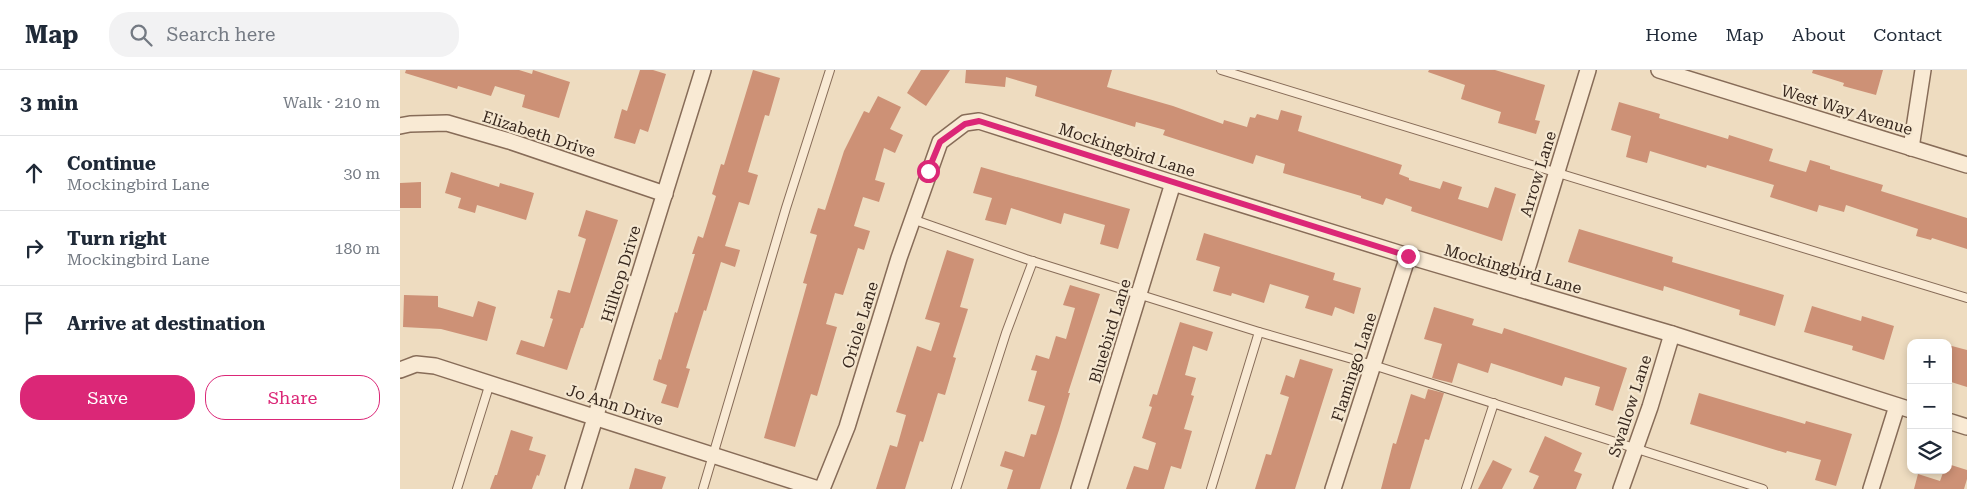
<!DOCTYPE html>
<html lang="en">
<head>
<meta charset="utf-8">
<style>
  :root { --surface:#fff; --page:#f2f2f3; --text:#1f2937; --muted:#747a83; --line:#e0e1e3; --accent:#db2777 }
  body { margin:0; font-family:"Roboto Serif",serif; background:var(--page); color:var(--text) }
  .controls { position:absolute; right:15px; bottom:15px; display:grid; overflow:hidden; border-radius:10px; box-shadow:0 2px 8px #0003 }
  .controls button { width:45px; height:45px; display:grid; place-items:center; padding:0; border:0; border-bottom:1px solid var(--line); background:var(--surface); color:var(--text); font:25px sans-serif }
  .stop { position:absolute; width:15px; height:15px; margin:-11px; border:4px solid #db2777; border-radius:50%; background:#fff }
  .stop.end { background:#db2777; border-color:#fff; box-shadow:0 1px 5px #0008 }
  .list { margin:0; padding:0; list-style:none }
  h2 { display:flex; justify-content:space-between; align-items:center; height:65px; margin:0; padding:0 20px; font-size:21px }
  h2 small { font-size:16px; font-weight:400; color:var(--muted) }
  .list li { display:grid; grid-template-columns:32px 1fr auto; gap:15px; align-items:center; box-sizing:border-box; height:75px; padding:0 20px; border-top:1px solid var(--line) }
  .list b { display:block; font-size:19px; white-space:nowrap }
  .list p { margin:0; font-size:16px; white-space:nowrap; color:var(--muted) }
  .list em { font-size:16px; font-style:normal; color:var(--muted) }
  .actions { display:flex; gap:10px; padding:15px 20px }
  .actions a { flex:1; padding:11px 0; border:1px solid var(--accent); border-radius:20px; text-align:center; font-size:18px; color:var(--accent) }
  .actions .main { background:var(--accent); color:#fff }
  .icon { flex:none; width:28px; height:28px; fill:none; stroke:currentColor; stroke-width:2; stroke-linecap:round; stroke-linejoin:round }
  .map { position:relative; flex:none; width:1567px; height:419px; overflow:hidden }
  header { display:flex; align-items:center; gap:30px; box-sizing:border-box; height:70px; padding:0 25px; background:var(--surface); border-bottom:1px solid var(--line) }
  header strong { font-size:24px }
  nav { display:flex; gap:28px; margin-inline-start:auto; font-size:18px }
  .search { width:350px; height:45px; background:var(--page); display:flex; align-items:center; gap:12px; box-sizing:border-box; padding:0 18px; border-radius:20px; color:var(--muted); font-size:19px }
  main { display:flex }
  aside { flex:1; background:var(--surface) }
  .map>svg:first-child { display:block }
  .building { fill:#cd9176 }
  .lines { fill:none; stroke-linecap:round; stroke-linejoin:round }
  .service-casing { stroke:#876c58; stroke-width:10 }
  .minor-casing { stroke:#876c58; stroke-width:18 }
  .service { stroke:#f9ead4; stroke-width:8 }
  .minor { stroke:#f9ead4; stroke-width:15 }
  .route { stroke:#db2777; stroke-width:6 }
  .labels { text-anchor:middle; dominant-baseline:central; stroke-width:4.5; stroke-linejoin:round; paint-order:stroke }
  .street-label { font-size:16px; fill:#37271d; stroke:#f5e7d0 }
</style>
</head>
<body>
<header>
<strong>Map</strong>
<div class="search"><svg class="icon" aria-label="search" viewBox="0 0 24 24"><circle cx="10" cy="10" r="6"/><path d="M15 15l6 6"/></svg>Search here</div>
<nav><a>Home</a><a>Map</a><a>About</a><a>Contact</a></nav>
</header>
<main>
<aside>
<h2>3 min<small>Walk · 210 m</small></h2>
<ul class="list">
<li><svg class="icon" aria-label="ahead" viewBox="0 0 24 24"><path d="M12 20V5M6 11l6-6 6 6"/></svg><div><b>Continue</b><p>Mockingbird Lane</p></div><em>30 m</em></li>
<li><svg class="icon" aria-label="right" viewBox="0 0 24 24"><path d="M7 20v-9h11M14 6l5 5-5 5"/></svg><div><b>Turn right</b><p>Mockingbird Lane</p></div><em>180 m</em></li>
<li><svg class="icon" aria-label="arrive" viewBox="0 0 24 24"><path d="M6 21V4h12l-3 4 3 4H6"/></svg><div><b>Arrive at destination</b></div></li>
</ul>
<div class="actions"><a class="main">Save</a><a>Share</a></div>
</aside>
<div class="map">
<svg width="1567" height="419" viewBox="0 0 1567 419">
  <rect width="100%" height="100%" fill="#eedcc0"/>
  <!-- building -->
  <g class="building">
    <path d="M 6,0 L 119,0 L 132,4 L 133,0 L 170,12 L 159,48 L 122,37 L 125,25 L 95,16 L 91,26 L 58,16 L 57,19 L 5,3 Z"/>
    <path d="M 240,0 L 253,0 L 266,4 L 248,62 L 240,59 L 235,74 L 214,68 L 222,39 L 227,41 Z"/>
    <path d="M 353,0 L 380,8 L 369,46 L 365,45 L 348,102 L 358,105 L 349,135 L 339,132 L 325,176 L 340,180 L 335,197 L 321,192 L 306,241 L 304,240 L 286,298 L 290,299 L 278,338 L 261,333 L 267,315 L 253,310 L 259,289 L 261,290 L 275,242 L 277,243 L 295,184 L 292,184 L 298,166 L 303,168 L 316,126 L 312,124 L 321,94 L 324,95 Z"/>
    <path d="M 521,0 L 550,0 L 526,36 L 507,23 Z"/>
    <path d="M 566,0 L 712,0 L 707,17 L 773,36 L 823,54 L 824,50 L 847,57 L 850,47 L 855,48 L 857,44 L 878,50 L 881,40 L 902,46 L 898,61 L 1002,95 L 999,104 L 1009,108 L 1009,110 L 1040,119 L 1043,111 L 1062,117 L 1058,129 L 1088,138 L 1095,117 L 1116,124 L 1102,171 L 1011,141 L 1012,137 L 986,128 L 983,135 L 961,128 L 961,126 L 883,103 L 885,94 L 856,85 L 853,94 L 763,65 L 765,60 L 736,52 L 735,57 L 635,26 L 637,16 L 606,7 L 605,17 L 565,13 Z"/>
    <path d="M 1029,0 L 1095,0 L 1145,15 L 1135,50 L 1140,51 L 1136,64 L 1098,53 L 1101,42 L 1061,29 L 1065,15 L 1028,2 Z"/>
    <path d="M 1413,0 L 1483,0 L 1476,25 L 1443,16 L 1444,13 L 1412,3 Z"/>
    <path d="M 478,26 L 501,37 L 490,59 L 503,65 L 495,83 L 484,78 L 475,110 L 485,113 L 479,132 L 463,127 L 454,156 L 470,161 L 464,180 L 458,178 L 443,225 L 435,223 L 426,254 L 437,257 L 417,326 L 411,324 L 395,377 L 364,368 L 407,214 L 403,213 L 417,165 L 410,163 L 418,138 L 425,140 L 444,81 L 464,41 L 469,43 Z"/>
    <path d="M 1219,32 L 1260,44 L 1259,48 L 1328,69 L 1329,65 L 1373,79 L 1369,91 L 1406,102 L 1410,90 L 1430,96 L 1430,99 L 1483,115 L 1481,121 L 1567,148 L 1567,179 L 1532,168 L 1531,170 L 1516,166 L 1518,159 L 1446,135 L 1444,142 L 1419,135 L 1417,142 L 1370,127 L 1374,115 L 1307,95 L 1306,98 L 1250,81 L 1247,93 L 1226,87 L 1231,66 L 1211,60 Z"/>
    <path d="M 581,97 L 730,139 L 718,179 L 700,174 L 705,155 L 664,143 L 661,154 L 611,138 L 606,155 L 585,150 L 592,128 L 573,123 Z"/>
    <path d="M 51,102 L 99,117 L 100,113 L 134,123 L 126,150 L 77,135 L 75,143 L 58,138 L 61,128 L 45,123 Z"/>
    <path d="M 21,112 L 21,138 L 0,138 L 0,113 Z"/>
    <path d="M 186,140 L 218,150 L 183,258 L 181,258 L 167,300 L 116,284 L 121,270 L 144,277 L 153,249 L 150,248 L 158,220 L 170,223 L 186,169 L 178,166 Z"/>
    <path d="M 1179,159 L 1273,187 L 1272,192 L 1384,225 L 1375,256 L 1339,245 L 1340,240 L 1264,216 L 1263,221 L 1168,192 Z"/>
    <path d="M 804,163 L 935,203 L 933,210 L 961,218 L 954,244 L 935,237 L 932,246 L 905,238 L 909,226 L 870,214 L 864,233 L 832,223 L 831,226 L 813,221 L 820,197 L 796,190 Z"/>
    <path d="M 547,180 L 574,189 L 560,237 L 568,239 L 553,287 L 556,288 L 545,325 L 538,323 L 523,372 L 520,371 L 505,419 L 476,419 L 490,375 L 497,377 L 506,345 L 496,342 L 517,276 L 531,281 L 540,253 L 525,249 Z"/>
    <path d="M 670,215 L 700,224 L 668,323 L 670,323 L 659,360 L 640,419 L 607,419 L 613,400 L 600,396 L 605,381 L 624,387 L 631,364 L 636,365 L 645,336 L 628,331 L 637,301 L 631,300 L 636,285 L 649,289 L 656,266 L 666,269 L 675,238 L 663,235 Z"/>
    <path d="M 4,225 L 38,226 L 38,237 L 73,247 L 78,231 L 96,237 L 87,271 L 41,259 L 3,257 Z"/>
    <path d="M 1412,236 L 1461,251 L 1462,246 L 1494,256 L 1484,290 L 1452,280 L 1453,276 L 1404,262 Z"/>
    <path d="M 1034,237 L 1074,249 L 1072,255 L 1102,264 L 1104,258 L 1227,298 L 1213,341 L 1195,335 L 1200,317 L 1165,307 L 1162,316 L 1091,293 L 1088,303 L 1058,293 L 1052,313 L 1032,308 L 1042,274 L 1024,269 Z"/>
    <path d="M 780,252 L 813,262 L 807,281 L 793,276 L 785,305 L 796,308 L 791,325 L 794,326 L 784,359 L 792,361 L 781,399 L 771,396 L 764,419 L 726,419 L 734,396 L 748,400 L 756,373 L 742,368 L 752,337 L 749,336 L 753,324 L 757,325 Z"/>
    <path d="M 1548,275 L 1567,280 L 1567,317 L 1548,311 Z"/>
    <path d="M 900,289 L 933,299 L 895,419 L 855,419 L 866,384 L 871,385 L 889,327 L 880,324 L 886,305 L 894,308 Z"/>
    <path d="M 1028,319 L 1044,323 L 1029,370 L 1025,369 L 1010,419 L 981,419 L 993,373 L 996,374 L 1011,324 L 1025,329 Z"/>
    <path d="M 1299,323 L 1405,354 L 1406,351 L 1452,364 L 1436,416 L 1415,410 L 1421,390 L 1387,381 L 1386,383 L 1290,354 Z"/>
    <path d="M 111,360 L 133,367 L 129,380 L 146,385 L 139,406 L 137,405 L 132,419 L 90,419 L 95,405 L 97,405 Z"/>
    <path d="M 1145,366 L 1182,383 L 1174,401 L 1182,404 L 1176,419 L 1133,419 L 1139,406 L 1129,402 Z"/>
    <path d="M 1093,390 L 1112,399 L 1102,419 L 1078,419 Z"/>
    <path d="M 1548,394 L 1567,400 L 1567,409 L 1564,419 L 1514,419 L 1518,404 L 1540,411 L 1544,400 L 1548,400 Z"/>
    <path d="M 235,398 L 266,407 L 262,419 L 229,419 Z"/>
  </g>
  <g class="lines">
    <!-- service casing -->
    <g class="service-casing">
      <g id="service">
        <path d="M 821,0 L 1567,228"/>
        <path d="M 512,149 L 626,189 L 859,262 L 973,295 L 1363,419"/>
        <path d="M 57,419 L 90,313"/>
        <path d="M 303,419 L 386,138 L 430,0"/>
        <path d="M 556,419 L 606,263 L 633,191"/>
        <path d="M 811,419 L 859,262"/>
        <path d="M 1066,419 L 1094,333"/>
      </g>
    </g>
    <!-- minor casing -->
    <g class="minor-casing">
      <g id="minor">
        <path d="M 1259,0 L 1567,95"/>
        <path d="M 0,56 L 10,54 L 47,53 L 109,71 L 265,124"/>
        <path d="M 1511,78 L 1523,0"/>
        <path d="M 1121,219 L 1188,0"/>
        <path d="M 0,300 L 16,294 L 35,296 L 418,419"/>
        <path d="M 1548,351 L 1567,357"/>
        <path d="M 173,419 L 303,0"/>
        <path d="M 422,419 L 447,357 L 499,188 L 540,72 L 565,53 L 579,51 L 773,113 L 1008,186 L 1272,264 L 1511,340"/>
        <path d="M 679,419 L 773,113"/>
        <path d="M 933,419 L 1008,186"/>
        <path d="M 1221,419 L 1250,337 L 1272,264"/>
        <path d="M 1471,419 L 1497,336"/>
      </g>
    </g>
    <!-- service -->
    <use href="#service" class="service"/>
    <!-- minor -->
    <use href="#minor" class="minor"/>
  </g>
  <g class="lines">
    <!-- route -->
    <path class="route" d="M 528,101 L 540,72 L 565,54 L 579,51 L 1008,186"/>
  </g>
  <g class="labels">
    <!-- street labels -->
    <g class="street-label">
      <text transform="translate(1447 40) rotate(17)">West Way Avenue</text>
      <text transform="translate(139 64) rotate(18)">Elizabeth Drive</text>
      <text transform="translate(727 80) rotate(18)">Mockingbird Lane</text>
      <text transform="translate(1138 104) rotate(-73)">Arrow Lane</text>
      <text transform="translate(1113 199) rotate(16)">Mockingbird Lane</text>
      <text transform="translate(221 204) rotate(-73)">Hilltop Drive</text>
      <text transform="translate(460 255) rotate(-73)">Oriole Lane</text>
      <text transform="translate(710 261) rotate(-73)">Bluebird Lane</text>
      <text transform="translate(954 297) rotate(-72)">Flamingo Lane</text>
      <text transform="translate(215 335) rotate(18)">Jo Ann Drive</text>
      <text transform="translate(1230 336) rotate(-72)">Swallow Lane</text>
    </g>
  </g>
</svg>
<div class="controls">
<button>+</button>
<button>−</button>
<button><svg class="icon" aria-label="layers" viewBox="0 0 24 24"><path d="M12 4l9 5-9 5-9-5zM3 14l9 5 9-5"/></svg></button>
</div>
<div class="stop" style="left:528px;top:101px"></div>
<div class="stop end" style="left:1008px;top:186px"></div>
</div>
</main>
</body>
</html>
